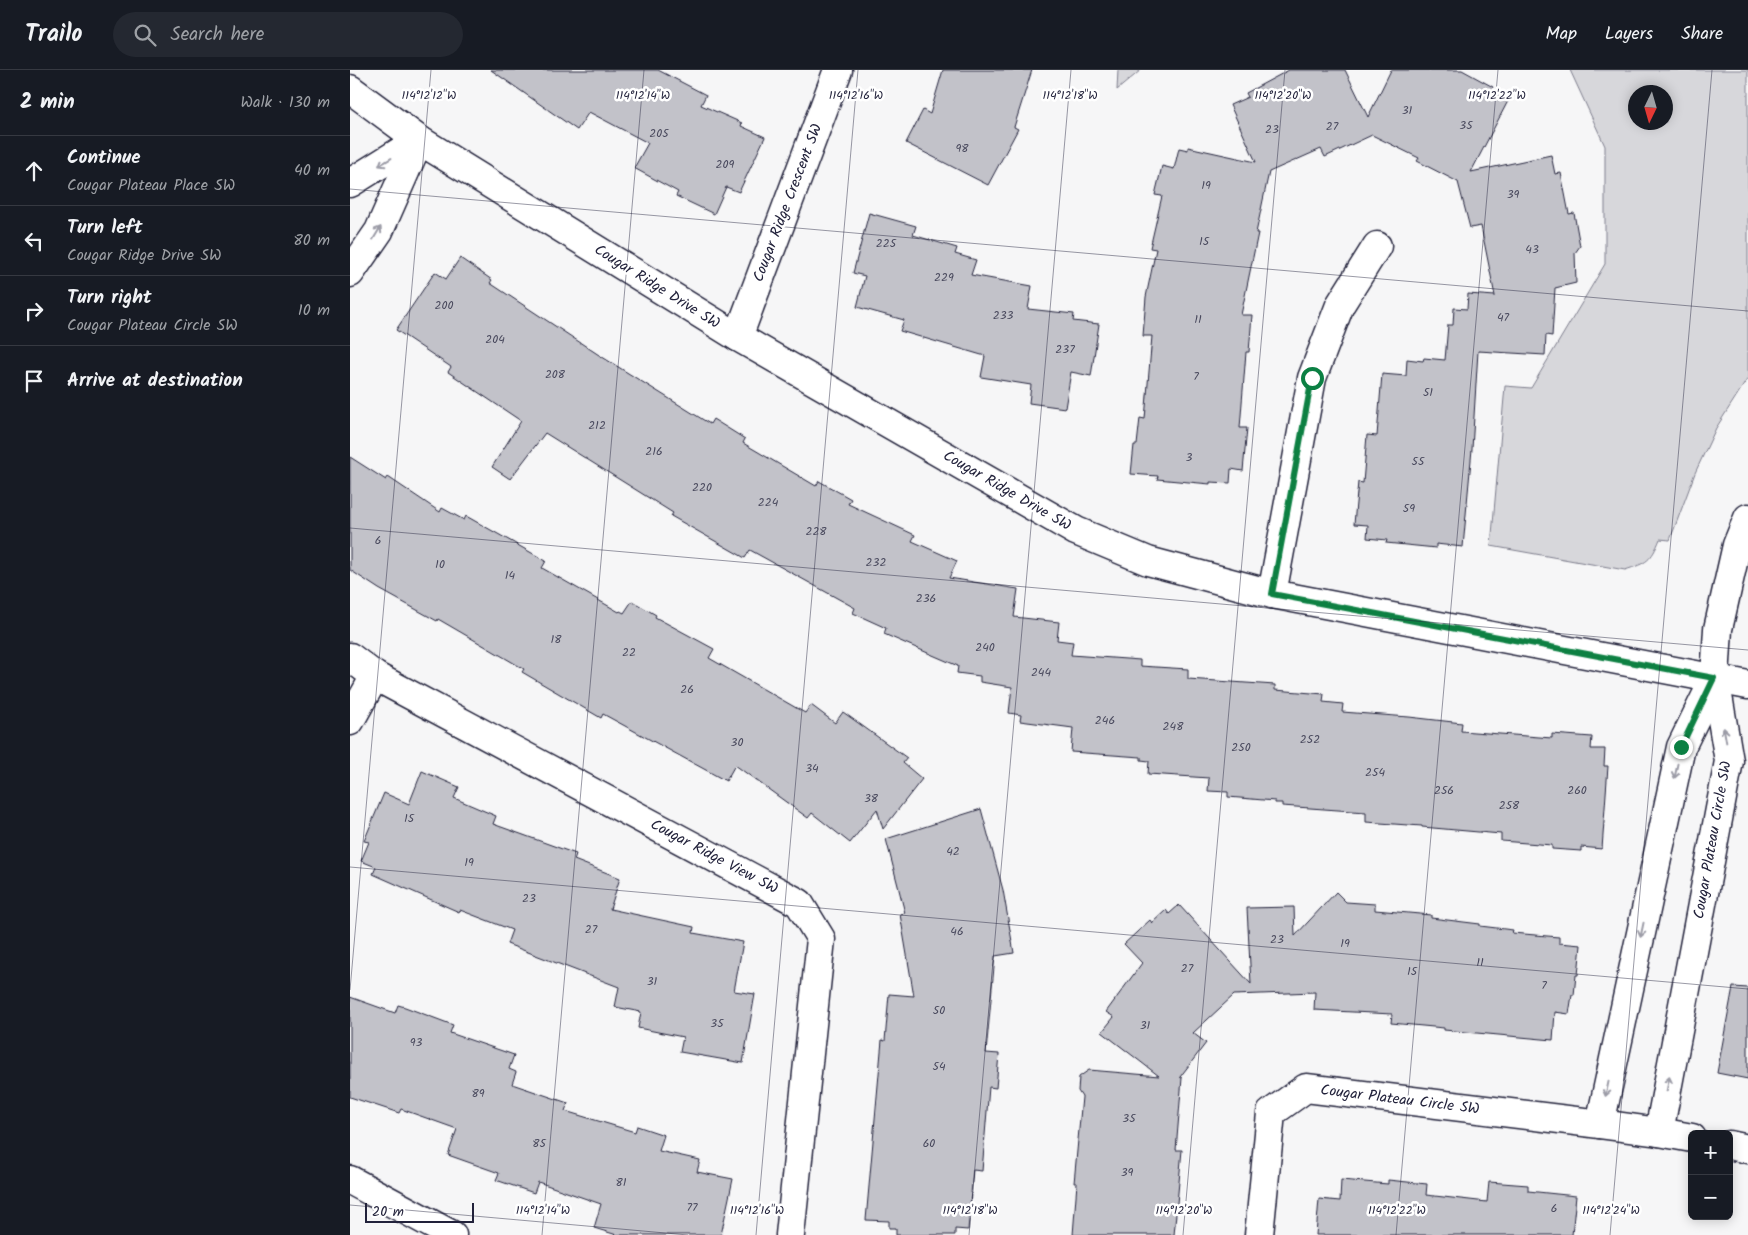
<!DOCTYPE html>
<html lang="en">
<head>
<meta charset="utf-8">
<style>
  :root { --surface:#171b24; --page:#242831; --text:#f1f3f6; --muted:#9ea1a6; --line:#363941 }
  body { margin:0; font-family:Kalam,sans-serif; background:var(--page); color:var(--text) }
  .controls { position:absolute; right:15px; bottom:15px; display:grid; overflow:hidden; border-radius:8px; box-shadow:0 2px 12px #0003 }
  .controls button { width:45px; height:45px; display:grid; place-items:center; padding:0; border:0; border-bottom:1px solid var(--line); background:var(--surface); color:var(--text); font:25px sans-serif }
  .compass { position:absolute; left:1278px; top:15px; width:45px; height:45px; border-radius:50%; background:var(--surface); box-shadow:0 2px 12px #0003; rotate:185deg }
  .scale { position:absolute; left:15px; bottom:12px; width:109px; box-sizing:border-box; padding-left:5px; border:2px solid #22223b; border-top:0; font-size:14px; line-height:18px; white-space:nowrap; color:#22223b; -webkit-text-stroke:4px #fff; paint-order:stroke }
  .stop { position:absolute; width:15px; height:15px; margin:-11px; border:4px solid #0b8043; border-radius:50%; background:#fff }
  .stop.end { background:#0b8043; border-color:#fff; box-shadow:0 1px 5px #0008 }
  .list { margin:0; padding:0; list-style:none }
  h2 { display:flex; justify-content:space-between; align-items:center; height:65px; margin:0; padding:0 20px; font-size:21px }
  h2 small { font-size:16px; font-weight:400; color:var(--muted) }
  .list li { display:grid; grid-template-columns:32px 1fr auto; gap:15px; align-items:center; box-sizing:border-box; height:70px; padding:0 20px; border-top:1px solid var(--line) }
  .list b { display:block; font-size:19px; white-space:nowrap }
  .list p { margin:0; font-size:16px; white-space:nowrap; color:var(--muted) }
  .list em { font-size:16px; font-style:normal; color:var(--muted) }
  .icon { flex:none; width:28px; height:28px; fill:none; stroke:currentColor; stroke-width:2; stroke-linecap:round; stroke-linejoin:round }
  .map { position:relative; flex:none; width:1398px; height:1165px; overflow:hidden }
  header { display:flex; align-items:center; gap:30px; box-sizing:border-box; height:70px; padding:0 25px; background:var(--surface); border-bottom:1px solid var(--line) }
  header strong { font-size:24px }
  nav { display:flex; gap:28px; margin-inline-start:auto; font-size:18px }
  .search { width:350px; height:45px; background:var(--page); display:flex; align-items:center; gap:12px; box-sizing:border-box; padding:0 18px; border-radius:28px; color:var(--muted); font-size:19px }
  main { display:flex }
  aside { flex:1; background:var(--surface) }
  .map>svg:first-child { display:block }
  .green { fill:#d7d7db; stroke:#7c7c8b; fill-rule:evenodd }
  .building { fill:#c2c2c9; stroke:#22223b }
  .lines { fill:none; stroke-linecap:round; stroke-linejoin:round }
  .minor-casing { stroke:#22223b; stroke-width:31 }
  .tertiary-casing { stroke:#22223b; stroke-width:31 }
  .minor { stroke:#fff; stroke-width:28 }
  .tertiary { stroke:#fff; stroke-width:28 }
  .oneway { stroke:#9c9ca7 }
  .route { stroke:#0b8043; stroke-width:6 }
  .ticks { fill:none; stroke:#22223b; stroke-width:1; stroke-opacity:0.45 }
  .labels { text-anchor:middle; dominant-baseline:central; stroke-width:5; stroke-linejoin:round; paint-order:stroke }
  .number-label { font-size:12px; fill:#4a4a5e }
  .street-label { font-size:15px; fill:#22223b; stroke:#fff }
  .ticks-label { font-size:12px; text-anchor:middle; fill:#22223b; stroke:#fff; stroke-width:5; stroke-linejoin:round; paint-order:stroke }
</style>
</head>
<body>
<header>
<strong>Trailo</strong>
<div class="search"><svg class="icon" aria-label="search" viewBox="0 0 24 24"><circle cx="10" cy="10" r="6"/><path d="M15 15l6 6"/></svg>Search here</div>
<nav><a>Map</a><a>Layers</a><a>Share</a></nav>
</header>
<main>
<aside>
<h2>2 min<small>Walk · 130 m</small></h2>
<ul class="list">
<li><svg class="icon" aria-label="ahead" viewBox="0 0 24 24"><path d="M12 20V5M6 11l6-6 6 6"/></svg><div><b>Continue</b><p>Cougar Plateau Place SW</p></div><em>40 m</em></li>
<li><svg class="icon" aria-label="left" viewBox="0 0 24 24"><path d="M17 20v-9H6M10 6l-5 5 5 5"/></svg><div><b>Turn left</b><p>Cougar Ridge Drive SW</p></div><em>80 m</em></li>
<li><svg class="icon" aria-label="right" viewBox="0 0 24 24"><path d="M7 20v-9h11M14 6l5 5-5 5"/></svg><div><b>Turn right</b><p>Cougar Plateau Circle SW</p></div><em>10 m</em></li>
<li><svg class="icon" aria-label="arrive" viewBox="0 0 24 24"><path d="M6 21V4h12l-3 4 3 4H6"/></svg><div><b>Arrive at destination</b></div></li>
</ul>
</aside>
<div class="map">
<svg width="1398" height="1165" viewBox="0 0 1398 1165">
  <rect width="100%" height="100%" fill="#f6f6f7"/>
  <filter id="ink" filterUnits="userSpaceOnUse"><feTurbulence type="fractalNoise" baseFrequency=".02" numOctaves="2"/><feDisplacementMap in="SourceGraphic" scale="10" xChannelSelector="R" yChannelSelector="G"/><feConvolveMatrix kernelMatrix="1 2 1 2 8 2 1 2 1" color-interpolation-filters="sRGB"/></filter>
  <g filter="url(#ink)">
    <!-- green -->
    <g class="green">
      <path d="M 768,0 L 791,0 L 767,20 Z"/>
      <path d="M 1220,0 L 1398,0 L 1398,308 L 1366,358 L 1345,403 L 1320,470 L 1310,469 C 1301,491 1297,493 1275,500 L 1141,476 L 1155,316 L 1181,318 L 1255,194 L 1255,76 ZM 1316,22 L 1316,52 L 1286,52 L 1286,22 Z"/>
    </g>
    <!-- building -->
    <g class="building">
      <path d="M 141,0 L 308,0 L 356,25 L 351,35 L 392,53 L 391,56 L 415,67 L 389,122 L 376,117 L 364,144 L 326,126 L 328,122 L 284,98 L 298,73 L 239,42 L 227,60 Z"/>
      <path d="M 593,0 L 682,0 L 664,57 L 668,59 L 638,115 L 556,73 L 573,40 L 580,44 Z"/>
      <path d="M 939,0 L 995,0 L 1018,47 L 1041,0 L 1112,0 L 1143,17 L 1140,22 L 1158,31 L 1121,102 L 1201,85 L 1205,104 L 1211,103 L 1219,144 L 1224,143 L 1230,176 L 1225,183 L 1226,213 L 1205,218 L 1202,266 L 1196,265 L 1195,285 L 1128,281 L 1122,379 L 1113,477 L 1086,474 L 1086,478 L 1036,473 L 1037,470 L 1017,468 L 1018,455 L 1004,454 L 1008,412 L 1013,413 L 1017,365 L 1027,366 L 1032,304 L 1056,306 L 1057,289 L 1073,291 L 1074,288 L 1095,290 L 1098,255 L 1103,255 L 1104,238 L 1117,239 L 1118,224 L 1145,226 L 1131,156 L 1120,158 L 1108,112 L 1067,91 L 1069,88 L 1022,65 L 975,87 L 971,79 L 919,102 L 906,163 L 908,163 L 891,245 L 902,245 L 899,282 L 896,282 L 890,358 L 897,358 L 893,401 L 881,399 L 880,413 L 860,412 L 860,414 L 807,409 L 808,406 L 781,404 L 784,375 L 787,375 L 790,348 L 795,349 L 802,266 L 793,266 L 796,227 L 806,179 L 800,178 L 812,126 L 805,125 L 812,96 L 824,99 L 829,78 L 838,80 L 838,77 L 906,92 L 880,35 L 898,27 L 896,23 Z"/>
      <path d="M 519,143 L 566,156 L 563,165 L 607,178 L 605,184 L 626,190 L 621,205 L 682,216 L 678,239 L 724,244 L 723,251 L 749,254 L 741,306 L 721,302 L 715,338 L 679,333 L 681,315 L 631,307 L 635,286 L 550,261 L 554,250 L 507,237 L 515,206 L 503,203 Z"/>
      <path d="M 110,188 L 142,210 L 140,213 L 249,285 L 360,354 L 363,349 L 395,369 L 393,373 L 466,416 L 469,411 L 501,429 L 498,434 L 565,465 L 562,471 L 607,491 L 599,508 L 668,519 L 664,547 L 709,552 L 707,570 L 723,572 L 721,585 L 790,590 L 790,596 L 838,599 L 838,609 L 925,615 L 925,620 L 974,624 L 973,632 L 993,634 L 992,642 L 1059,647 L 1112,653 L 1111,661 L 1202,668 L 1202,664 L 1242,667 L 1241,679 L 1255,679 L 1254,696 L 1258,696 L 1252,779 L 1231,777 L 1231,781 L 1202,779 L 1202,775 L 1151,771 L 1151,764 L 1072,757 L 1072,756 L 1016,752 L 1016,742 L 932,736 L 932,733 L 925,733 L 925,731 L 878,727 L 878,722 L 858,721 L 859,708 L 798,704 L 799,691 L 791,690 L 791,687 L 721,682 L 723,658 L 670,651 L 671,645 L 659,643 L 662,617 L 630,612 L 630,606 L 607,603 L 608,596 L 534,564 L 536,558 L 503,543 L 505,538 L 400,480 L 395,488 L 321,446 L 323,443 L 195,363 L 160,409 L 142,397 L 171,351 L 98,302 L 101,297 L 46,260 L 85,202 L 96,209 Z"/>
      <path d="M 0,387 L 36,410 L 38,407 L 90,442 L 92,438 L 114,450 L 116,446 L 196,491 L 192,498 L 269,542 L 270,541 L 274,543 L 282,531 L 306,545 L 305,547 L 364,579 L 359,588 L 455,643 L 461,635 L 485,653 L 493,642 L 557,688 L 553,693 L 572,709 L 533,759 L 527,739 L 500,773 L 462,743 L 458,748 L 385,695 L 376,711 L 253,644 L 251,648 L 172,602 L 174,599 L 88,549 L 87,551 L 29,519 L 0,500 Z"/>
      <path d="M 72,701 L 109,717 L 104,728 L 146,746 L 143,754 L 226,784 L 224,790 L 270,808 L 260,839 L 344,857 L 343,863 L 393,872 L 384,921 L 405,924 L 393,993 L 330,982 L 333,967 L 288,958 L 291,942 L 265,937 L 269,917 L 157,874 L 162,860 L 110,840 L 109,842 L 23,804 L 26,797 L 11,791 L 19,772 L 14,771 L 34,723 L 59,734 Z"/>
      <path d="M 631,739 L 653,820 L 664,883 L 645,886 L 636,983 L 649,984 L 646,1018 L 639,1017 L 632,1101 L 623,1100 L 618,1160 L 605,1159 L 605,1165 L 546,1165 L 546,1158 L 539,1158 L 539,1151 L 516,1150 L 532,970 L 535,971 L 539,924 L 564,926 L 550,844 L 555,843 L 536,769 Z"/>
      <path d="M 986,822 L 996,832 L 1025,834 L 1025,840 L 1081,845 L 1081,848 L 1130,854 L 1130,856 L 1163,860 L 1162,863 L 1209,867 L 1209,873 L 1231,875 L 1228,905 L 1226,905 L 1224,925 L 1222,925 L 1219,944 L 1205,942 L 1203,970 L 1094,960 L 1094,958 L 1041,953 L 1042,944 L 964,940 L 965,922 L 884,925 L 843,963 L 856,973 L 830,1007 L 832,1008 L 826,1080 L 832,1080 L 824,1165 L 723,1165 L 727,1113 L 724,1113 L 732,1027 L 728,1021 L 729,1007 L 739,1000 L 809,1006 L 752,962 L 764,947 L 756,942 L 792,893 L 774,874 L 800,850 L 802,853 L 816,840 L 819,844 L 829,835 L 901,914 L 897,838 L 944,837 L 945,866 Z"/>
      <path d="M 1383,917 L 1398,918 L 1398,1009 L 1367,1003 Z"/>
      <path d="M 0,927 L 45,943 L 48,935 L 55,937 L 103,955 L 100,963 L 164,985 L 159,999 L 166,1002 L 162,1014 L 218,1033 L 215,1041 L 285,1062 L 287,1056 L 314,1065 L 309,1081 L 350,1090 L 347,1102 L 383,1109 L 371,1165 L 267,1165 L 244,1158 L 251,1134 L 188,1112 L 184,1123 L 146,1110 L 149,1103 L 98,1085 L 107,1059 L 51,1039 L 49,1043 L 0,1027 Z"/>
      <path d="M 991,1110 L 1038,1114 L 1038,1110 L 1077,1114 L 1076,1125 L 1137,1132 L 1139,1112 L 1178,1115 L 1178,1121 L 1226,1126 L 1222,1165 L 966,1165 L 969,1129 L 990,1131 Z"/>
    </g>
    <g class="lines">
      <!-- minor casing -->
      <g class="minor-casing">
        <g id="minor">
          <path d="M 0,113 L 69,70"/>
          <path d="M 0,203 L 29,161 L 69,70"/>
          <path d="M 388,267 L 488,0"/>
          <path d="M 922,524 L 962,308 L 990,235 L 1027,176"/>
          <path d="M 0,587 L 25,606 L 449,833 L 471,869 L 440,1165"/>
          <path d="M 0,651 L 25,606"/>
          <path d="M 1250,1054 L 1331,677 L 1365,608"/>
          <path d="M 1309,1062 L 1379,691 L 1365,608 L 1368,559 L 1387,475 L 1398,448"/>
          <path d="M 1379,1075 L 1398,1079"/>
          <path d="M 0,1110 L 102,1165"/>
          <path d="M 909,1165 L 921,1043 L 956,1018 L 1250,1054 L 1309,1062 L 1342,1068"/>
        </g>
      </g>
      <!-- tertiary casing -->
      <g class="tertiary-casing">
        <path id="tertiary" d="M 0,19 L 69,70 L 388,267 L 726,461 L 798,491 L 922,524 L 1398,615"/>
      </g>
      <!-- minor -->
      <use href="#minor" class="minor"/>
      <!-- tertiary -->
      <use href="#tertiary" class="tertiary"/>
    </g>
    <!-- one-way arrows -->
    <defs><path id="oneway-shaft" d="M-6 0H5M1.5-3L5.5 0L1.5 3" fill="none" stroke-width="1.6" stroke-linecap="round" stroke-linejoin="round" transform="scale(1.25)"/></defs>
    <g class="oneway">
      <use href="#oneway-shaft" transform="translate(35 92) rotate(149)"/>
      <use href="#oneway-shaft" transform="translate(27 163) rotate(-59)"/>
      <use href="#oneway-shaft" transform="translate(1375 665) rotate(-100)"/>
      <use href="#oneway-shaft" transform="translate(1326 701) rotate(102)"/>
      <use href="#oneway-shaft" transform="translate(1292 860) rotate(102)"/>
      <use href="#oneway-shaft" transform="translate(1318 1014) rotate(-79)"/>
      <use href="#oneway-shaft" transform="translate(1257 1019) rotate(102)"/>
    </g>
  </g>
  <g class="lines" filter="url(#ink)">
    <!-- route -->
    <path class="route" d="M 962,308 L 922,524 L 1364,608 L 1331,677"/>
  </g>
  <!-- ticks -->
  <path class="ticks" d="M 0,119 L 1398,241M 0,458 L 1398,580M 0,797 L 1398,919M 0,920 L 81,0M 0,1135 L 338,1165M 192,1165 L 294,0M 406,1165 L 508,0M 619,1165 L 721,0M 833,1165 L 935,0M 1046,1165 L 1148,0M 1260,1165 L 1362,0"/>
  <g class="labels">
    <!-- number labels -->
    <g class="number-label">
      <text x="1057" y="40">31</text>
      <text x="1116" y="55">35</text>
      <text x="982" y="56">27</text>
      <text x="922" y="59">23</text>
      <text x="309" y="63">205</text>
      <text x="612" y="78">98</text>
      <text x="375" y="94">209</text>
      <text x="856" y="115">19</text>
      <text x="1163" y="124">39</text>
      <text x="854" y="171">15</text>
      <text x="536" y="173">225</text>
      <text x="1182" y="179">43</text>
      <text x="594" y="207">229</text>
      <text x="94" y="235">200</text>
      <text x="653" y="245">233</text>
      <text x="1153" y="247">47</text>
      <text x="848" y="249">11</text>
      <text x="145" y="269">204</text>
      <text x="715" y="279">237</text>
      <text x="205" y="304">208</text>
      <text x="846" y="306">7</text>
      <text x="1078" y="322">51</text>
      <text x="247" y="355">212</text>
      <text x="304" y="381">216</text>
      <text x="839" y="387">3</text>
      <text x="1068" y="391">55</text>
      <text x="352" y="417">220</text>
      <text x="418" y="432">224</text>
      <text x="1059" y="438">59</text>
      <text x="466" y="461">228</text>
      <text x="28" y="470">6</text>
      <text x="526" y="492">232</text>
      <text x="90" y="494">10</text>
      <text x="160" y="505">14</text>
      <text x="576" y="528">236</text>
      <text x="206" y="569">18</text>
      <text x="635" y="577">240</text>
      <text x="279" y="582">22</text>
      <text x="691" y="602">244</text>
      <text x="337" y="619">26</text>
      <text x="755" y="650">246</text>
      <text x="823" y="656">248</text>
      <text x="960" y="669">252</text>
      <text x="387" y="672">30</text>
      <text x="891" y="677">250</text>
      <text x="462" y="698">34</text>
      <text x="1025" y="702">254</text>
      <text x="1094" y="720">256</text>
      <text x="1227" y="720">260</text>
      <text x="521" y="728">38</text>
      <text x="1159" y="735">258</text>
      <text x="59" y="748">15</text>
      <text x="603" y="781">42</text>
      <text x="119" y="792">19</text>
      <text x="179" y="828">23</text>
      <text x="241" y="859">27</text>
      <text x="607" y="861">46</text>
      <text x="927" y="869">23</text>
      <text x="995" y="873">19</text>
      <text x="1130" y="892">11</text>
      <text x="837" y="898">27</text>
      <text x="1062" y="901">15</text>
      <text x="302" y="911">31</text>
      <text x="1194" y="915">7</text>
      <text x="589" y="940">50</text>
      <text x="367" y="953">35</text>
      <text x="795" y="955">31</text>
      <text x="66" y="972">93</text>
      <text x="589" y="996">54</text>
      <text x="128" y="1023">89</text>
      <text x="779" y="1048">35</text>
      <text x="189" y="1073">85</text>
      <text x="579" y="1073">60</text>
      <text x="777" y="1102">39</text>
      <text x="271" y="1112">81</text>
      <text x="342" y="1137">77</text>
      <text x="1204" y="1138">6</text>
    </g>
    <!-- street labels -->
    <g class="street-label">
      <text transform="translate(438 133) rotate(-69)">Cougar Ridge Crescent SW</text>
      <text transform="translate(307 217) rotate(32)">Cougar Ridge Drive SW</text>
      <text transform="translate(657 421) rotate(30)">Cougar Ridge Drive SW</text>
      <text transform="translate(1363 770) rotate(-80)">Cougar Plateau Circle SW</text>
      <text transform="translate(364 787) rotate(28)">Cougar Ridge View SW</text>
      <text transform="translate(1050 1030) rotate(7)">Cougar Plateau Circle SW</text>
    </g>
  </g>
  <g class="ticks-label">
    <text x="79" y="29">114°12'12"W</text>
    <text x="1147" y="29">114°12'22"W</text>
    <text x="293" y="29">114°12'14"W</text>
    <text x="506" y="29">114°12'16"W</text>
    <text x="720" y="29">114°12'18"W</text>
    <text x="933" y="29">114°12'20"W</text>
    <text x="193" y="1144">114°12'14"W</text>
    <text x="407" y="1144">114°12'16"W</text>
    <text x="620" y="1144">114°12'18"W</text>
    <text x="834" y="1144">114°12'20"W</text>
    <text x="1047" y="1144">114°12'22"W</text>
    <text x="1261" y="1144">114°12'24"W</text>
  </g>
</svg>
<div class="controls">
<button>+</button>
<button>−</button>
</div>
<svg class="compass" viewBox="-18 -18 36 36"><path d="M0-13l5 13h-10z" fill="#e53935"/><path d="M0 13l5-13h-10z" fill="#9ea1a6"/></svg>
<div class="scale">20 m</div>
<div class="stop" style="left:962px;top:308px"></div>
<div class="stop end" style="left:1331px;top:677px"></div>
</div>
</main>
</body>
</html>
